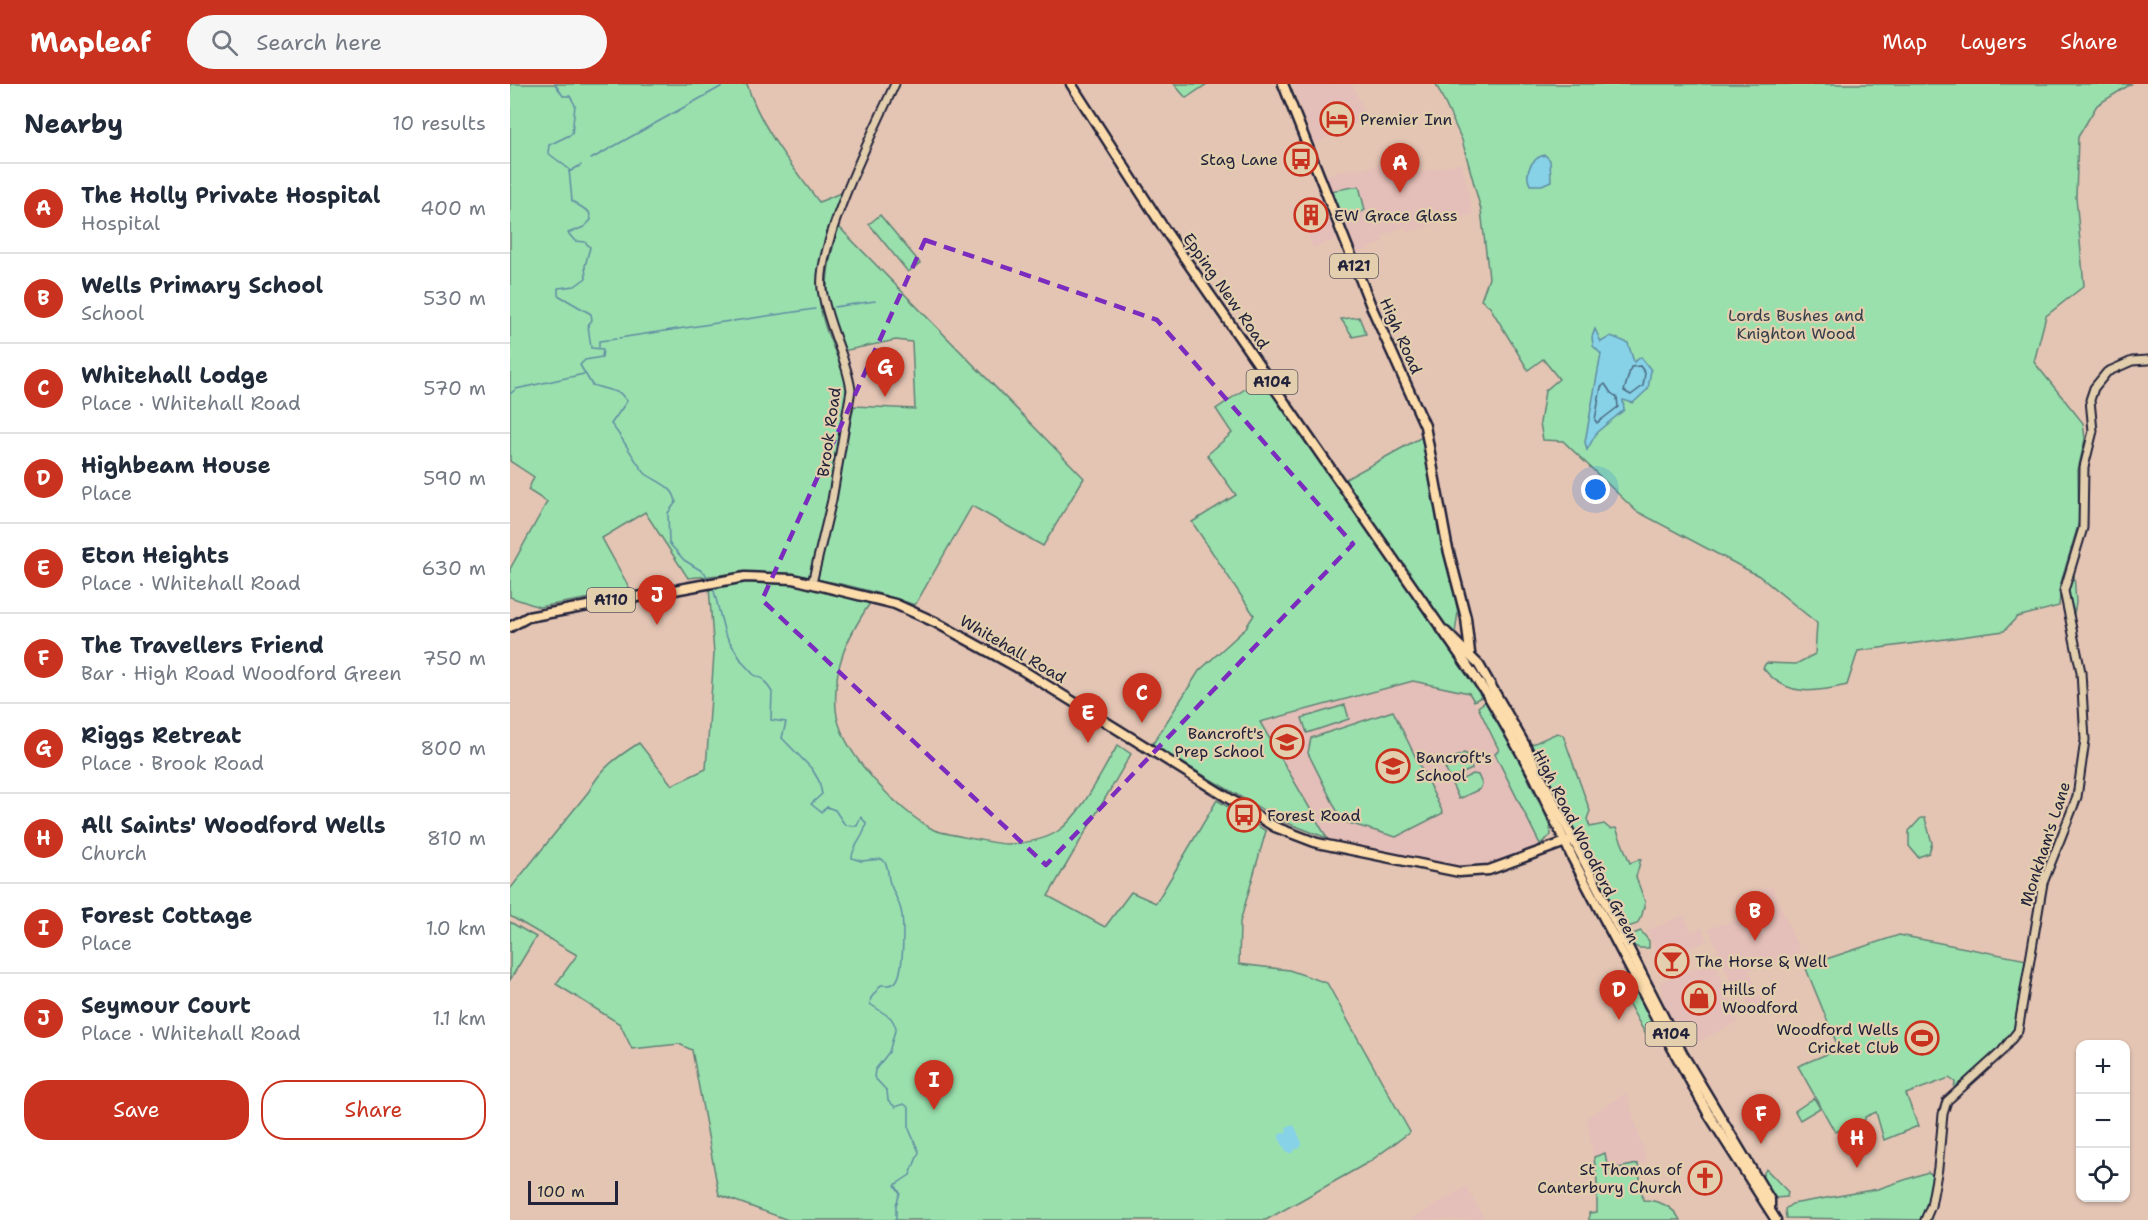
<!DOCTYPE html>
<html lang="en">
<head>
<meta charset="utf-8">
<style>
  :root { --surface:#fff; --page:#f6f6f7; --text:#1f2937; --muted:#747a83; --line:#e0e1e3; --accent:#c8321e }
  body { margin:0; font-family:"Shantell Sans",sans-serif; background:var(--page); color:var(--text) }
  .controls { position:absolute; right:18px; bottom:18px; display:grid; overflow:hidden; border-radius:12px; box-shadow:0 2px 4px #0004 }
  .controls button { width:54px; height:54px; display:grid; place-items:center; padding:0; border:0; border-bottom:2px solid var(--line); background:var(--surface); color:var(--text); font:30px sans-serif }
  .scale { position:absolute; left:18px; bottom:15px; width:90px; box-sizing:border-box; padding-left:6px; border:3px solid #22223b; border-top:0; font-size:16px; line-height:21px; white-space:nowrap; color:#22223b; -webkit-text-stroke:4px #e3cfae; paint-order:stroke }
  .you { position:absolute; left:1086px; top:406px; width:21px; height:21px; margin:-15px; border:4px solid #fff; border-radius:50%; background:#1a73e8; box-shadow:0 0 0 9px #1a73e833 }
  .badge { display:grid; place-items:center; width:39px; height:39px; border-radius:50%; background:var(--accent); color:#fff; font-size:20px; font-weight:700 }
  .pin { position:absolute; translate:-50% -50px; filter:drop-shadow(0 2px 3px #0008) }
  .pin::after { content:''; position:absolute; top:32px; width:21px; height:18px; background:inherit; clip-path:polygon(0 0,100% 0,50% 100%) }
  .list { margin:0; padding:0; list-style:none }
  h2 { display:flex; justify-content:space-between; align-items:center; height:78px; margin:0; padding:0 24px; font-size:26px }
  h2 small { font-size:20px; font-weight:400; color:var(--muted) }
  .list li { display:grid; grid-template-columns:39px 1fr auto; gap:18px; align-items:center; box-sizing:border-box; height:90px; padding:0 24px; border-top:2px solid var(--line) }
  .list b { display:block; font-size:22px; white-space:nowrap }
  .list p { margin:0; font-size:20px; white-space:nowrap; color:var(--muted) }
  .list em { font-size:20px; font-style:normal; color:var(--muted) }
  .actions { display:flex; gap:12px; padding:18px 24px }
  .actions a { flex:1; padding:14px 0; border:2px solid var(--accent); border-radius:24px; text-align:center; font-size:21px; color:var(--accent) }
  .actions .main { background:var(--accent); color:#fff }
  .icon { flex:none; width:33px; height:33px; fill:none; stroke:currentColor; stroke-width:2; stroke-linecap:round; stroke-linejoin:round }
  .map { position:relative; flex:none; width:1638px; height:1136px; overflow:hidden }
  header { display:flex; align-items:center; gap:36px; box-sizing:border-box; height:84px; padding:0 30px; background:var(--accent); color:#fff }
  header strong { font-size:28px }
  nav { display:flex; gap:33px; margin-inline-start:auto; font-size:21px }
  .search { width:420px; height:54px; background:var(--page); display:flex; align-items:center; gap:15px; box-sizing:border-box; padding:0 21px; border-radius:33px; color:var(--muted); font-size:22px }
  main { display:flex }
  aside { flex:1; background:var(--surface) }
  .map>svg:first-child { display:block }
  .built { fill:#e4beb8 }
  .green { fill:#9ae0ad; stroke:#5e8174; stroke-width:1.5 }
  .water { fill:#87d2e7; stroke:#5f8ca2; stroke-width:1.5 }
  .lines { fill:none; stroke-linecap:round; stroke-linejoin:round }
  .shore { stroke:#4a6880; stroke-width:1.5 }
  .stream { stroke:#5f8ca2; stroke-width:1.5 }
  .river { stroke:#87d2e7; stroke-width:10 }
  .tertiary-casing { stroke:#22223b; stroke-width:11 }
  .primary-casing { stroke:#22223b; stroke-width:13 }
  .tertiary { stroke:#e3cfae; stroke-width:7 }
  .primary { stroke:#fddcac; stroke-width:8 }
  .marked { fill:none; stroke:#7b2cbf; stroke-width:4.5; stroke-dasharray:12 8; stroke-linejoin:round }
  .labels { text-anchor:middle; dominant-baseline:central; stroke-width:4.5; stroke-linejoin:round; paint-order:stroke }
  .shield { fill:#e3cfae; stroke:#5c565e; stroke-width:1.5 }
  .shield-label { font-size:15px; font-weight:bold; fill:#22223b }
  .poi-label { font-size:16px; fill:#22223b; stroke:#e3cfae; text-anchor:start }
  .street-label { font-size:16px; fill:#22223b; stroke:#e3cfae }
  .park-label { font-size:16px; fill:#343e4c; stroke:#e3cfae }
</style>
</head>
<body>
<header>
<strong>Mapleaf</strong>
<div class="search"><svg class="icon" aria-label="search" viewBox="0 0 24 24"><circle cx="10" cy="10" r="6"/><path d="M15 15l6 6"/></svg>Search here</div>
<nav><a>Map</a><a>Layers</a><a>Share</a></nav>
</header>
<main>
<aside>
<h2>Nearby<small>10 results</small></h2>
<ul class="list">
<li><span class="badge">A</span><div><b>The Holly Private Hospital</b><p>Hospital</p></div><em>400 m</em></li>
<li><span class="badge">B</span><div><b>Wells Primary School</b><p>School</p></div><em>530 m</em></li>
<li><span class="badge">C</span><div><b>Whitehall Lodge</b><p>Place · Whitehall Road</p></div><em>570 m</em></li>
<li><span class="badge">D</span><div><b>Highbeam House</b><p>Place</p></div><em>590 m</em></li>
<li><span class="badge">E</span><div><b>Eton Heights</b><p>Place · Whitehall Road</p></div><em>630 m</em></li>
<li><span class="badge">F</span><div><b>The Travellers Friend</b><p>Bar · High Road Woodford Green</p></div><em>750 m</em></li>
<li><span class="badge">G</span><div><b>Riggs Retreat</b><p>Place · Brook Road</p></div><em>800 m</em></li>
<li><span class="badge">H</span><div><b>All Saints' Woodford Wells</b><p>Church</p></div><em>810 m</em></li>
<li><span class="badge">I</span><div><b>Forest Cottage</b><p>Place</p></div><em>1.0 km</em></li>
<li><span class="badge">J</span><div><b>Seymour Court</b><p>Place · Whitehall Road</p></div><em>1.1 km</em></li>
</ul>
<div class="actions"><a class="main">Save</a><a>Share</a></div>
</aside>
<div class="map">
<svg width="1638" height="1136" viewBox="0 0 1638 1136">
  <rect width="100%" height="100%" fill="#e4c5b4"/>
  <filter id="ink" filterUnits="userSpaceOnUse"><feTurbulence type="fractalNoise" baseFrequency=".0167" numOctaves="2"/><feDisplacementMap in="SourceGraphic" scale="12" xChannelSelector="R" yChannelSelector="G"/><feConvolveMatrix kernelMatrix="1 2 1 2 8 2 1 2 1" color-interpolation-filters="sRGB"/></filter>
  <g filter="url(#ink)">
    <!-- built -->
    <g class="built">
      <path d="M 782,0 L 842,0 L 857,34 L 804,60 Z"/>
      <path d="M 893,73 L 899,91 L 952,79 L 963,130 L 897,148 L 894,142 L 872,152 L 873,158 L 846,170 L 814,92 L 838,85 L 850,86 Z"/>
      <path d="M 810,113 L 827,155 L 803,164 L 795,141 L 790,143 L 782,124 Z"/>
      <path d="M 903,597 L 959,609 L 990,667 L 985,669 L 1030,760 L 990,777 L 960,784 L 817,754 L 750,639 Z"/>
      <path d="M 1262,803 L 1290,868 L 1239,886 L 1255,925 L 1243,930 L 1234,910 L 1227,913 L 1199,845 L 1242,830 L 1238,814 L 1247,807 Z"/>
      <path d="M 1174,831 L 1181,848 L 1192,844 L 1197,857 L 1146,879 L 1147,871 L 1137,847 Z"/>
      <path d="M 1204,877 L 1228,938 L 1174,964 L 1156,934 L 1150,898 Z"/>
      <path d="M 1116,1009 L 1137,1078 L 1128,1081 L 1135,1128 L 1086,1123 L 1087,1098 L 1077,1034 Z"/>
      <path d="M 956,1103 L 975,1136 L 900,1136 Z"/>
    </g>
    <!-- green -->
    <g class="green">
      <path d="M 0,0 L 237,0 C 249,41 284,85 309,118 L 333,108 C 313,148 301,199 315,242 C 321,261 331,279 336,299 C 339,312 328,355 326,371 L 333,374 L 344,322 L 405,325 L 402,258 L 386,256 L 333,267 C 313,216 312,195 329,143 L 574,394 L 533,462 L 462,422 L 405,521 C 351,502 295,490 238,489 C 218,489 198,493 178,494 L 135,428 L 92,454 L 121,507 L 29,523 L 0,513 L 0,485 L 37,418 L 18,406 L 24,393 L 0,377 Z"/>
      <path d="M 664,0 L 697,0 L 676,14 Z"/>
      <path d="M 926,0 L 1621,0 L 1587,21 L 1568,53 L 1566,113 L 1574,202 L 1536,232 L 1524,278 L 1573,339 L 1575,355 L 1568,386 L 1569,438 L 1551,499 L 1549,522 L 1507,533 L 1494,547 L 1348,567 L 1337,601 C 1304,608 1277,614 1253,584 L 1256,579 L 1286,580 L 1305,570 L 1307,539 L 1249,492 L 1126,427 L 1053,357 L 1033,356 L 1030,339 L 1035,307 L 1049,295 L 1033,275 L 1018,286 L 980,223 L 971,216 L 979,194 L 971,126 L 952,56 Z"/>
      <path d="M 849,102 L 855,126 L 833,139 L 820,107 Z"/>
      <path d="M 370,131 L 410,179 L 398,188 L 359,140 Z"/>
      <path d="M 849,233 L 856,250 L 843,253 L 831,235 Z"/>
      <path d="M 751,294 L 825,401 L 912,353 L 948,528 L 945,549 L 934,541 L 927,548 L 973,612 L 964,617 L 959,609 L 903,597 L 750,638 L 817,754 L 772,737 L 642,661 L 689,587 L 735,545 L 744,531 L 682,438 L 726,411 L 697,371 L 722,349 L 706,325 Z"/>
      <path d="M 1564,490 L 1566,519 L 1564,530 L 1557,510 Z"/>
      <path d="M 230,496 L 279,497 L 360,519 C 337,554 323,582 326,625 C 329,667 388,727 424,746 C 431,749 488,760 496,760 C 511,760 536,756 548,747 C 572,731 592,686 608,661 L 621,670 L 538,812 L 595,843 L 621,808 L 646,819 L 707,716 L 756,747 L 730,838 L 729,880 L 779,886 L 817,899 L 900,1048 L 859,1078 L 756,1136 L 278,1136 L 209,1111 L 182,966 L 169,960 L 122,965 L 110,940 L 46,900 L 67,871 L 0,832 L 0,805 L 79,707 C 91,684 107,673 129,659 L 162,701 L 196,685 L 204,570 L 199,502 Z"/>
      <path d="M 976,617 L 1000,657 L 1040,741 L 1041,751 L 1030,760 L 985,670 L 989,666 L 968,623 Z"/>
      <path d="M 835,621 L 839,635 L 797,649 L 792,634 Z"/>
      <path d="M 883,627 L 933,729 L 886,753 L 832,737 L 798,669 L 801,654 Z"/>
      <path d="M 1047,649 L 1053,651 L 1080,727 L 1077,735 L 1080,743 L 1094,740 L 1100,745 L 1106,744 L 1120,779 L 1131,775 L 1126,793 L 1135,818 L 1132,831 L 1127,840 L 1112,845 L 1020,661 Z"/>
      <path d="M 954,669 L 958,671 L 962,685 L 940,695 L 933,679 Z"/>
      <path d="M 963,690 L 968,691 L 972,700 L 970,705 L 949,715 L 942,700 Z"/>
      <path d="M 1411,734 L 1415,734 L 1422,759 L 1419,769 L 1408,773 L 1399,762 L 1399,747 Z"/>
      <path d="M 0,838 L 26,853 L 0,896 Z"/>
      <path d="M 1131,847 L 1139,857 L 1139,864 L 1129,864 L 1120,860 L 1118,852 Z"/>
      <path d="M 1389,851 L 1517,876 L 1508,935 L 1503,949 L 1496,959 L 1444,1005 L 1445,998 L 1439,994 L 1396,1010 L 1408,1042 L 1374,1056 L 1366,1028 L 1355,1033 L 1355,1036 L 1325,1048 L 1288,982 L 1329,965 L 1295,882 Z"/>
      <path d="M 1122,897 L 1145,947 L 1140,950 L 1135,949 L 1116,915 L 1116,902 Z"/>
      <path d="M 1304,1014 L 1310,1024 L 1290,1036 L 1285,1027 Z"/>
      <path d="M 1095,1069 L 1098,1086 L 1128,1080 L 1133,1116 C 1148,1116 1163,1122 1170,1136 L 1079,1136 L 1079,1129 L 1087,1128 L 1087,1098 L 1084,1073 Z"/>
      <path d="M 1256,1085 L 1278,1108 L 1277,1113 L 1265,1114 L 1252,1093 Z"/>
      <path d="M 1418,1088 L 1423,1091 L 1417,1121 L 1422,1136 L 1276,1134 L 1275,1125 L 1282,1120 L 1368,1105 Z"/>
    </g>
    <!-- water -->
    <g class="water">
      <path d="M 1035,71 L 1040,76 L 1041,97 L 1032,101 L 1020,101 C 1014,89 1021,74 1035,71 Z"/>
      <path d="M 1085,245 L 1091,258 L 1101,252 L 1118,259 L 1124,278 L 1131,273 L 1141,286 L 1138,305 L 1123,319 L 1113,316 L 1114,326 L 1087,348 L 1077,366 L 1075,358 L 1091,270 L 1083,262 L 1082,253 Z"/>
    </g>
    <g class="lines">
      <!-- shore -->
      <g class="shore">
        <path d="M 1121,283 L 1130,282 L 1135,289 L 1133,302 L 1121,311 L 1114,307 Z"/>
        <path d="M 1095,300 L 1101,309 L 1107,313 L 1108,323 L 1087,339 L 1085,336 L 1091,303 Z"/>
      </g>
      <!-- stream -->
      <g class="stream">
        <path d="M 45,0 L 53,12 L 60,12 L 65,21 L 62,50 L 39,61 L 38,69 L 59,85 L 62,117 L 79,128 L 81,136 L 74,143 L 58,149 L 65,157 L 75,158 L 80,163 L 75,182 L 76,194 L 65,202 L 48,204 L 48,211 L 81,230 L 82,236 L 78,241 L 81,264 L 93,265 L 92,273 L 75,276 L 70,281 L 82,301 L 110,309 L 117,317 L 101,340 C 112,352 128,383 136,390 C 147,398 164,402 166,418 L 158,429 L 159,459 L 174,476 L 195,489 L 199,497"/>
        <path d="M 81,75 L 216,0"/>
        <path d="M 59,88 L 71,81"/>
        <path d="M 324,223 L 365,217"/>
        <path d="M 223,237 L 305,225"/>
        <path d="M 109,254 L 220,237"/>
        <path d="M 89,263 L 89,257 L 106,255"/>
        <path d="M 0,310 L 6,305 L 74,290"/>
        <path d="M 203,503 L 215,550 L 233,579 L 244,591 L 253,595 L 262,608 L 261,636 L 276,638 L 272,654 L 302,685 L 309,697 L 312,710 L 301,720 L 311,728 L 317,723 L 325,726 L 335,741 L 347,742 L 351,733 L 356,739 C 355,754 342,761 342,774 L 351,777 L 372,775 C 379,782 377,786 379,796 C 382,806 388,815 391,826 C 394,838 394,885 387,896 C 384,902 377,901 371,901 L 361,914 L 360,920 L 381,934 L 386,943 L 379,968 L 365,986 L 364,993 L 377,1007 L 378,1016 L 385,1023 L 394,1020 L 399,1024 L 399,1045 L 409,1068 L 400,1091 L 385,1101 L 390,1109 L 386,1121 L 386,1136"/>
      </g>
      <!-- river -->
      <g class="river">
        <path d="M 781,1046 L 787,1060"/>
        <path d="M 774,1053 L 780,1064"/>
      </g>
      <!-- tertiary casing -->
      <g class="tertiary-casing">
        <g id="tertiary">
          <path d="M 302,499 L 322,416 L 341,306 C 336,271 317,241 312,205 C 306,162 365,43 385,0"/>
          <path d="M 1415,1136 L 1421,1122 L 1428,1084 L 1433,1030 L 1437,1017 L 1492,967 L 1508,947 L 1533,799 L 1567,713 L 1575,656 L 1571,588 L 1554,507 L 1573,444 L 1574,383 L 1583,347 L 1580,316 L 1584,304 L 1597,288 L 1622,277 L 1638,276"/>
        </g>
      </g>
      <!-- primary casing -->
      <g class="primary-casing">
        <g id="primary">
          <path d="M 561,0 L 653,143 L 979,613 L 1024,692 L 1063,775 L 1154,949 L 1199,1031 L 1266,1136"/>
          <path d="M 773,0 L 861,222 L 915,342 L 937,461 L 956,534 L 960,569"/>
          <path d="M 0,543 L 18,533 L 235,493 L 283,495 L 385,520 L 425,538 L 512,586 L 765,743 L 807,759 L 949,788 L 979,786 L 1064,755"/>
          <path d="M 936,548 L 969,581 L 1015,661 L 1172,969 L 1260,1116 L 1260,1126"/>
        </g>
      </g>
      <!-- tertiary -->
      <use href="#tertiary" class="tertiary"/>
      <!-- primary -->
      <use href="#primary" class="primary"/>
    </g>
  </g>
  <!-- marked area -->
  <path class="marked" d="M 415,156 L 647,236 L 843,460 L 536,781 L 252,516 Z"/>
  <!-- icons -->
  <defs>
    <g id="hotel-ring" transform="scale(1.725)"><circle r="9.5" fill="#e3cfae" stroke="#c8321e" stroke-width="1.5"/><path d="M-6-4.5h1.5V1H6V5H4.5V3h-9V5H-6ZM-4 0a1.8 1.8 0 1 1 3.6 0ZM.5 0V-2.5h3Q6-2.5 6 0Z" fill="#c8321e"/></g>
    <g id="bus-ring" transform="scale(1.725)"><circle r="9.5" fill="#e3cfae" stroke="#c8321e" stroke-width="1.5"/><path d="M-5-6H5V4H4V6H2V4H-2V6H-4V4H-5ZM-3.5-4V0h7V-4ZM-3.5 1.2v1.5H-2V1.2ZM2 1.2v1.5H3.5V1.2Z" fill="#c8321e"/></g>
    <g id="building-ring" transform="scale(1.725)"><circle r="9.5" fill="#e3cfae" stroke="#c8321e" stroke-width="1.5"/><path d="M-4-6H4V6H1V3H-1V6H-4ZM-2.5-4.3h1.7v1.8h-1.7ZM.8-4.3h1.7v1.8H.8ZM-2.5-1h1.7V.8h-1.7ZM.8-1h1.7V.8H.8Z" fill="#c8321e"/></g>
    <g id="school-ring" transform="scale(1.725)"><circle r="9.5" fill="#e3cfae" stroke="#c8321e" stroke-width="1.5"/><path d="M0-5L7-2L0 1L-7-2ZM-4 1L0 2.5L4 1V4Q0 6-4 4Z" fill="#c8321e"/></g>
    <g id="bar-ring" transform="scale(1.725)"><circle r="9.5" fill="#e3cfae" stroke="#c8321e" stroke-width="1.5"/><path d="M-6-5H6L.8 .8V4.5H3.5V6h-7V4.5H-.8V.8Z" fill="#c8321e"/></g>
    <g id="shop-ring" transform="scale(1.725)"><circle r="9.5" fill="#e3cfae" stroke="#c8321e" stroke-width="1.5"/><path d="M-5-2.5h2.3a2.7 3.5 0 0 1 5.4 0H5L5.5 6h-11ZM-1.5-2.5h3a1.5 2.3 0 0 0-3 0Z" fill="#c8321e"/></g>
    <g id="stadium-ring" transform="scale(1.725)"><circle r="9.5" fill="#e3cfae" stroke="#c8321e" stroke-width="1.5"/><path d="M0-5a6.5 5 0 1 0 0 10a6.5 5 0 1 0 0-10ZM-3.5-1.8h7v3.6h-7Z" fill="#c8321e"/></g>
    <g id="church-ring" transform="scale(1.725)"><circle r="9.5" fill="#e3cfae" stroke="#c8321e" stroke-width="1.5"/><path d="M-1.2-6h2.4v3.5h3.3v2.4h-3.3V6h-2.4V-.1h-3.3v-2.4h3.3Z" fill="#c8321e"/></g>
  </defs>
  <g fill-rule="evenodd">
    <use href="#hotel-ring" x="827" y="35"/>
    <use href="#bus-ring" x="791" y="75"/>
    <use href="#building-ring" x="801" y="131"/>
    <use href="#school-ring" x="777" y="658"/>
    <use href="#school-ring" x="883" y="682"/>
    <use href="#bus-ring" x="734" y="731"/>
    <use href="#bar-ring" x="1162" y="877"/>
    <use href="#shop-ring" x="1189" y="914"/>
    <use href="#stadium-ring" x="1412" y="954"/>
    <use href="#church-ring" x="1195" y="1094"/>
  </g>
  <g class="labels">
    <!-- shield labels -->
    <g class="shield">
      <rect x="820" y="170" width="48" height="24" rx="4.5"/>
      <rect x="736.5" y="286" width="51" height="24" rx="4.5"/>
      <rect x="77" y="504" width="48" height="24" rx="4.5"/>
      <rect x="1135.5" y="938" width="51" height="24" rx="4.5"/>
    </g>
    <g class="shield-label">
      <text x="844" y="182">A121</text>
      <text x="762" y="298">A104</text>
      <text x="101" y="516">A110</text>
      <text x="1161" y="950">A104</text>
    </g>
    <!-- poi labels -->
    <g class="poi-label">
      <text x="850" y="35">Premier Inn</text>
      <text x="768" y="75" text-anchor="end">Stag Lane</text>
      <text x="824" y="131">EW Grace Glass</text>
      <text x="754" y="649" text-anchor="end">Bancroft's<tspan x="754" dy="18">Prep School</tspan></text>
      <text x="906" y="673">Bancroft's<tspan x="906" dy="18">School</tspan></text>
      <text x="757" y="731">Forest Road</text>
      <text x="1185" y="877">The Horse &amp; Well</text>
      <text x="1212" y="905">Hills of<tspan x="1212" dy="18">Woodford</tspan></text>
      <text x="1389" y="945" text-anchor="end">Woodford Wells<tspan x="1389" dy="18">Cricket Club</tspan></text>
      <text x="1172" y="1085" text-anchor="end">St Thomas of<tspan x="1172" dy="18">Canterbury Church</tspan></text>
    </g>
    <!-- street labels -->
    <g class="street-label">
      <text transform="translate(716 207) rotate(55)">Epping New Road</text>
      <text transform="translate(891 252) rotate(66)">High Road</text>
      <text transform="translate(319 348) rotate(-82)">Brook Road</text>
      <text transform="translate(503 565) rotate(30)">Whitehall Road</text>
      <text transform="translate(1535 760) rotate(-72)">Monkham's Lane</text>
      <text transform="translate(1076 762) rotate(63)">High Road Woodford Green</text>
    </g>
    <!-- park labels -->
    <g class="park-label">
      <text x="1286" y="231">Lords Bushes and<tspan x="1286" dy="18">Knighton Wood</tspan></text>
    </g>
  </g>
</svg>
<div class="controls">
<button>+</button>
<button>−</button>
<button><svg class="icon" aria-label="locate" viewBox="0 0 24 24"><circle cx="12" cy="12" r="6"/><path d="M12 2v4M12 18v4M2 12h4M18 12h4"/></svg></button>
</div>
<div class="scale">100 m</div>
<div class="you"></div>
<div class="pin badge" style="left:890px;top:109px">A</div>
<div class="pin badge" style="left:1245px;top:857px">B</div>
<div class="pin badge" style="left:632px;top:639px">C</div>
<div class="pin badge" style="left:1109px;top:936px">D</div>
<div class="pin badge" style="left:578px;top:659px">E</div>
<div class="pin badge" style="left:1251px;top:1060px">F</div>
<div class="pin badge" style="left:375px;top:313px">G</div>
<div class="pin badge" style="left:1347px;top:1084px">H</div>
<div class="pin badge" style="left:424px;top:1026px">I</div>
<div class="pin badge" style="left:147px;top:541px">J</div>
</div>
</main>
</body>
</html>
